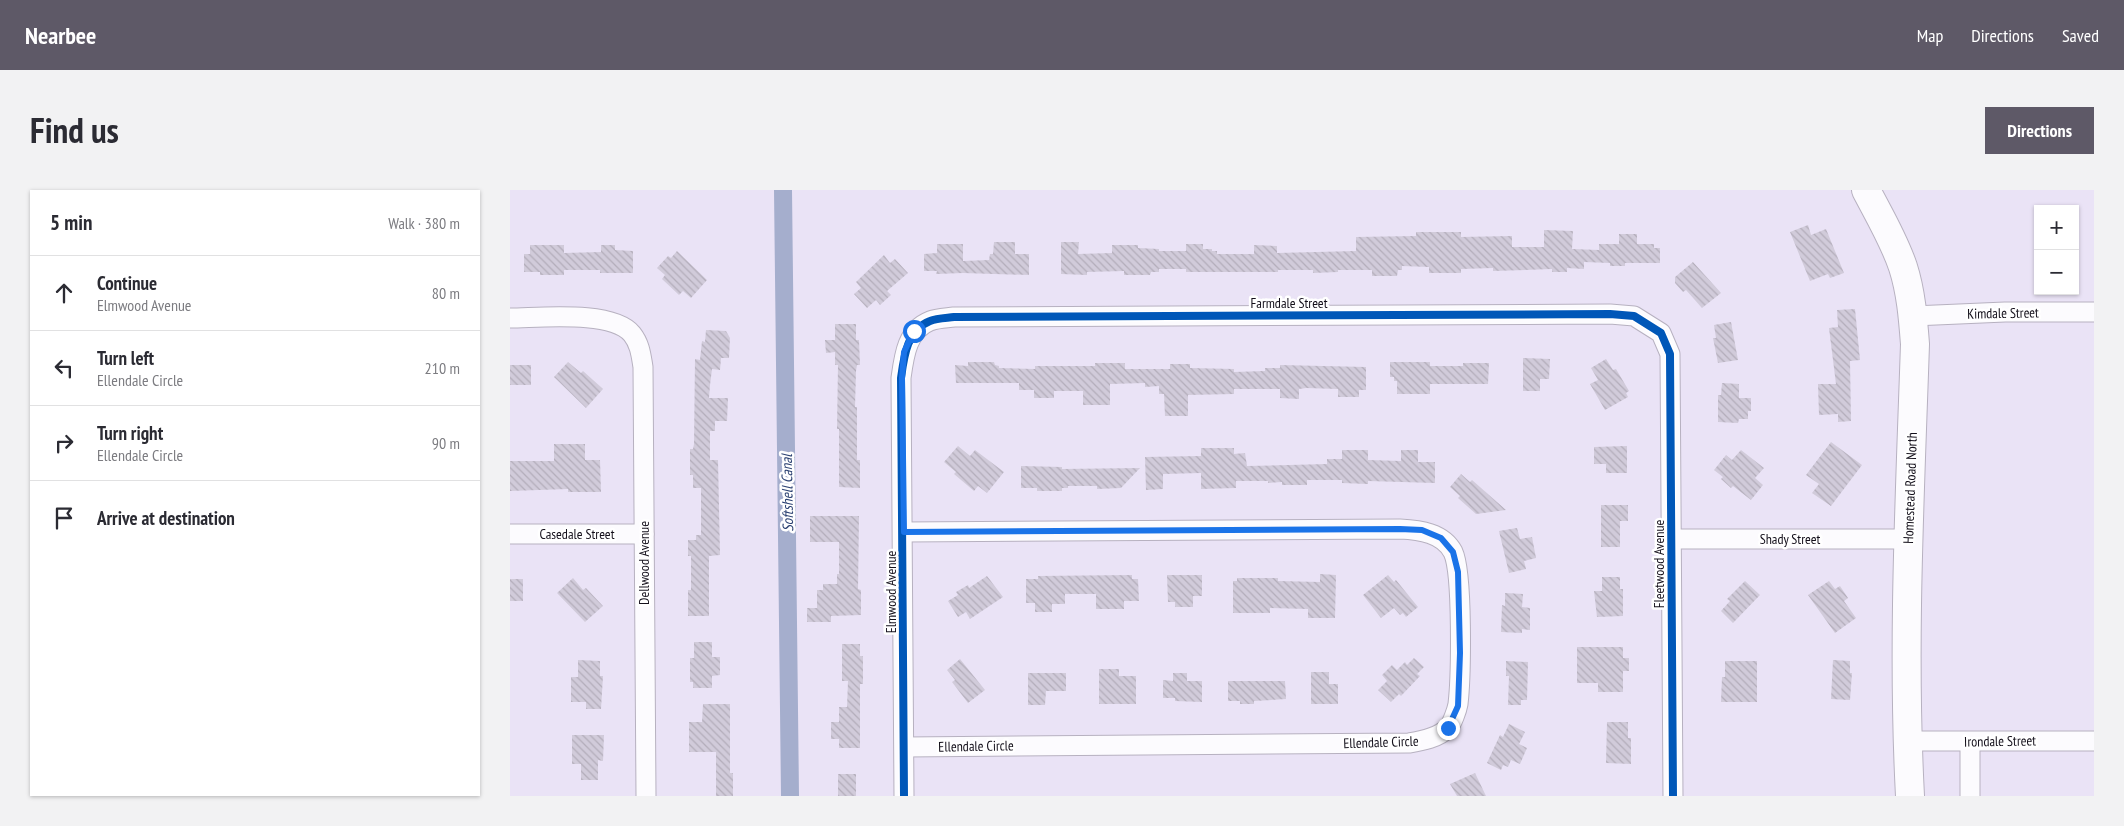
<!DOCTYPE html>
<html lang="en">
<head>
<meta charset="utf-8">
<style>
  :root { --surface:#fff; --page:#f2f2f3; --text:#2b2b33; --muted:#7c7c81; --line:#e1e1e2; --accent:#5e5967 }
  body { margin:0; font-family:"PT Sans Narrow",sans-serif; background:var(--page); color:var(--text) }
  .controls { position:absolute; right:15px; top:15px; display:grid; overflow:hidden; border-radius:0px; box-shadow:0 1px 4px #0004 }
  .controls button { width:45px; height:45px; display:grid; place-items:center; padding:0; border:0; border-bottom:1px solid var(--line); background:var(--surface); color:var(--text); font:25px sans-serif }
  .stop { position:absolute; width:15px; height:15px; margin:-11px; border:4px solid #1a73e8; border-radius:50%; background:#fff }
  .stop.end { background:#1a73e8; border-color:#fff; box-shadow:0 1px 5px #0008 }
  .list { margin:0; padding:0; list-style:none }
  h2 { display:flex; justify-content:space-between; align-items:center; height:65px; margin:0; padding:0 20px; font-size:21px }
  h2 small { font-size:16px; font-weight:400; color:var(--muted) }
  .list li { display:grid; grid-template-columns:32px 1fr auto; gap:15px; align-items:center; box-sizing:border-box; height:75px; padding:0 20px; border-top:1px solid var(--line) }
  .list b { display:block; font-size:19px; white-space:nowrap }
  .list p { margin:0; font-size:16px; white-space:nowrap; color:var(--muted) }
  .list em { font-size:16px; font-style:normal; color:var(--muted) }
  .icon { flex:none; width:28px; height:28px; fill:none; stroke:currentColor; stroke-width:2; stroke-linecap:round; stroke-linejoin:round }
  .map { position:relative; flex:none; width:1584px; height:606px; overflow:hidden; border-radius:0px }
  header { display:flex; align-items:center; gap:30px; box-sizing:border-box; height:70px; padding:0 25px; background:var(--accent); color:#fff }
  header strong { font-size:24px }
  nav { display:flex; gap:28px; margin-inline-start:auto; font-size:18px }
  .intro { display:flex; align-items:center; justify-content:space-between; box-sizing:border-box; height:120px; padding:0 30px }
  h1 { margin:0; font-size:35px }
  .button { padding:12px 22px; border-radius:0px; background:var(--accent); color:#fff; font-size:18px; font-weight:700 }
  main { display:flex; gap:30px; padding:0 30px }
  aside { flex:1; background:var(--surface); border-radius:0px; box-shadow:0 1px 4px #0004 }
  .map>svg:first-child { display:block }
  .lines { fill:none; stroke-linecap:round; stroke-linejoin:round }
  .canal { stroke:#a5aecd; stroke-width:18 }
  .building { fill:url(#building-back-hatch) }
  .minor-casing { stroke:#b7b1c0; stroke-width:21 }
  .secondary-casing { stroke:#b7b1c0; stroke-width:30 }
  .minor { stroke:#fcfbfe; stroke-width:19 }
  .secondary { stroke:#fcfbfe; stroke-width:28 }
  .cycleway-casing { stroke:#fff; stroke-width:11 }
  .cycleway { stroke:#0057b8; stroke-width:8 }
  .route { stroke:#1a73e8; stroke-width:6 }
  .labels { text-anchor:middle; dominant-baseline:central; stroke-width:5; stroke-linejoin:round; paint-order:stroke }
  .street-label { font-size:14px; fill:#130f1a; stroke:#fff }
  .water-label { font-size:15px; font-style:italic; fill:#2c4272; stroke:#fff }
</style>
</head>
<body>
<header>
<strong>Nearbee</strong>
<nav><a>Map</a><a>Directions</a><a>Saved</a></nav>
</header>
<div class="intro"><h1>Find us</h1><a class="button">Directions</a></div>
<main>
<aside>
<h2>5 min<small>Walk · 380 m</small></h2>
<ul class="list">
<li><svg class="icon" aria-label="ahead" viewBox="0 0 24 24"><path d="M12 20V5M6 11l6-6 6 6"/></svg><div><b>Continue</b><p>Elmwood Avenue</p></div><em>80 m</em></li>
<li><svg class="icon" aria-label="left" viewBox="0 0 24 24"><path d="M17 20v-9H6M10 6l-5 5 5 5"/></svg><div><b>Turn left</b><p>Ellendale Circle</p></div><em>210 m</em></li>
<li><svg class="icon" aria-label="right" viewBox="0 0 24 24"><path d="M7 20v-9h11M14 6l5 5-5 5"/></svg><div><b>Turn right</b><p>Ellendale Circle</p></div><em>90 m</em></li>
<li><svg class="icon" aria-label="arrive" viewBox="0 0 24 24"><path d="M6 21V4h12l-3 4 3 4H6"/></svg><div><b>Arrive at destination</b></div></li>
</ul>
</aside>
<div class="map">
<svg width="1584" height="606" viewBox="0 0 1584 606">
  <defs>
    <pattern id="building-back-hatch" width="6" height="6" patternUnits="userSpaceOnUse" patternTransform="scale(1.25)"><rect width="6" height="6" fill="#d1cbda"/><path d="M-1 5l2 2M0 0l6 6M5-1l2 2" fill="none" stroke="#b3adba"/></pattern>
  </defs>
  <rect width="100%" height="100%" fill="#eae3f6"/>
  <g class="lines">
    <!-- canal -->
    <path class="canal" d="M 273,0 L 280,606"/>
  </g>
  <!-- building -->
  <g class="building">
    <path d="M 1298,35 L 1301,45 L 1316,39 L 1334,83 L 1320,88 L 1318,84 L 1300,91 L 1280,42 Z"/>
    <path d="M 1034,40 L 1063,41 L 1062,59 L 1089,60 L 1089,54 L 1109,54 L 1109,44 L 1127,44 L 1127,54 L 1144,54 L 1144,58 L 1150,58 L 1150,73 L 1115,73 L 1115,76 L 1100,76 L 1100,73 L 1074,72 L 1074,79 L 1057,78 L 1057,82 L 1042,82 L 1042,79 L 983,81 L 983,78 L 951,79 L 951,83 L 919,83 L 919,77 L 892,76 L 892,80 L 888,80 L 887,86 L 862,86 L 862,80 L 828,80 L 828,82 L 803,83 L 803,80 L 768,80 L 768,82 L 676,82 L 676,79 L 649,79 L 649,82 L 641,82 L 640,85 L 614,85 L 614,81 L 577,82 L 577,85 L 551,84 L 551,52 L 569,52 L 568,64 L 602,63 L 602,55 L 628,55 L 628,58 L 649,59 L 649,61 L 676,61 L 676,54 L 693,54 L 693,59 L 702,59 L 702,61 L 707,61 L 707,64 L 744,64 L 744,55 L 767,56 L 767,63 L 846,61 L 846,47 L 906,46 L 906,42 L 951,42 L 951,47 L 1002,46 L 1002,57 L 1034,57 Z"/>
    <path d="M 484,52 L 505,52 L 505,64 L 519,64 L 519,85 L 453,83 L 426,84 L 427,81 L 414,81 L 414,64 L 427,63 L 427,54 L 453,54 L 453,71 L 479,70 L 480,64 L 483,64 Z"/>
    <path d="M 20,55 L 54,55 L 54,63 L 91,62 L 91,55 L 105,55 L 105,60 L 123,61 L 123,83 L 90,83 L 90,80 L 54,80 L 54,85 L 30,85 L 30,82 L 14,82 L 14,64 L 20,64 Z"/>
    <path d="M 167,61 L 197,90 L 181,108 L 173,101 L 169,105 L 152,89 L 155,85 L 147,78 L 158,66 L 161,68 Z"/>
    <path d="M 374,65 L 380,73 L 385,69 L 398,83 L 377,101 L 381,105 L 370,115 L 366,110 L 357,118 L 344,104 L 351,98 L 346,92 Z"/>
    <path d="M 1183,72 L 1211,103 L 1192,118 L 1176,100 L 1173,102 L 1165,93 L 1165,87 Z"/>
    <path d="M 1345,119 L 1350,170 L 1340,171 L 1341,231 L 1328,232 L 1328,224 L 1309,225 L 1308,194 L 1326,194 L 1319,138 L 1328,137 L 1327,120 Z"/>
    <path d="M 1221,132 L 1228,170 L 1208,173 L 1203,148 L 1206,148 L 1204,135 Z"/>
    <path d="M 325,134 L 346,134 L 346,150 L 349,150 L 350,175 L 347,175 L 346,181 L 345,217 L 347,217 L 347,270 L 350,270 L 350,298 L 329,297 L 329,239 L 327,239 L 328,175 L 325,175 L 325,162 L 316,163 L 315,150 L 325,150 Z"/>
    <path d="M 196,140 L 216,141 L 220,148 L 219,168 L 211,168 L 210,180 L 202,179 L 200,195 L 199,208 L 218,208 L 217,231 L 205,231 L 205,241 L 200,241 L 200,270 L 208,270 L 210,365 L 199,366 L 199,426 L 178,426 L 178,400 L 181,400 L 181,366 L 178,366 L 178,350 L 186,350 L 186,345 L 191,345 L 191,298 L 183,298 L 183,285 L 180,285 L 180,259 L 183,259 L 184,254 L 185,169 L 190,170 L 192,151 L 195,152 Z"/>
    <path d="M 1013,168 L 1040,169 L 1039,189 L 1030,189 L 1030,201 L 1013,201 Z"/>
    <path d="M 1096,169 L 1103,180 L 1106,179 L 1119,201 L 1116,203 L 1118,207 L 1095,220 L 1080,194 L 1088,190 L 1081,178 Z"/>
    <path d="M 58,172 L 71,183 L 73,181 L 93,199 L 76,218 L 44,187 Z"/>
    <path d="M 458,172 L 484,172 L 485,175 L 489,176 L 489,178 L 525,179 L 525,176 L 585,176 L 585,173 L 615,173 L 615,179 L 660,179 L 660,174 L 680,174 L 680,178 L 724,179 L 724,182 L 755,181 L 755,178 L 770,178 L 770,175 L 856,177 L 856,200 L 849,200 L 849,207 L 828,207 L 828,199 L 796,198 L 789,199 L 789,209 L 770,208 L 770,199 L 724,199 L 724,204 L 678,205 L 678,226 L 655,226 L 654,204 L 649,204 L 649,196 L 635,197 L 635,193 L 600,194 L 600,215 L 573,215 L 573,201 L 544,201 L 544,208 L 524,208 L 524,200 L 509,200 L 509,193 L 446,193 L 445,175 L 458,176 Z"/>
    <path d="M 880,172 L 920,172 L 920,176 L 953,176 L 953,173 L 979,173 L 978,194 L 920,194 L 920,204 L 887,204 L 887,191 L 884,191 L 884,187 L 880,187 Z"/>
    <rect x="0" y="175" width="21" height="20"/>
    <path d="M 1212,193 L 1229,194 L 1229,208 L 1241,208 L 1241,221 L 1238,221 L 1238,229 L 1229,229 L 1228,233 L 1208,232 L 1208,205 L 1211,205 Z"/>
    <path d="M 1321,252 L 1352,275 L 1321,316 L 1302,303 L 1309,294 L 1296,285 Z"/>
    <path d="M 44,254 L 75,254 L 75,270 L 90,270 L 91,302 L 58,302 L 58,299 L 0,301 L 0,271 L 44,271 Z"/>
    <path d="M 448,256 L 460,266 L 465,260 L 494,282 L 477,303 L 468,296 L 464,301 L 444,284 L 446,282 L 434,272 Z"/>
    <path d="M 1117,256 L 1117,283 L 1096,283 L 1096,274 L 1084,274 L 1084,257 Z"/>
    <path d="M 691,258 L 724,258 L 724,264 L 735,263 L 737,276 L 817,274 L 817,269 L 832,269 L 832,260 L 858,260 L 858,270 L 891,271 L 891,260 L 908,260 L 908,272 L 925,272 L 925,293 L 858,291 L 858,294 L 832,293 L 832,290 L 797,290 L 797,295 L 772,295 L 772,292 L 758,293 L 758,291 L 726,291 L 726,298 L 691,299 L 691,283 L 653,284 L 653,299 L 636,300 L 635,267 L 691,266 Z"/>
    <path d="M 1231,260 L 1254,278 L 1245,288 L 1253,295 L 1241,310 L 1223,296 L 1221,298 L 1211,289 L 1213,287 L 1204,280 L 1216,265 L 1222,270 Z"/>
    <path d="M 511,276 L 552,277 L 552,279 L 630,278 L 611,298 L 587,299 L 587,296 L 558,296 L 558,298 L 552,298 L 552,301 L 527,301 L 527,298 L 511,298 Z"/>
    <path d="M 951,284 L 960,292 L 962,290 L 996,320 L 966,324 L 948,308 L 950,306 L 940,297 Z"/>
    <path d="M 1091,315 L 1118,315 L 1118,331 L 1110,331 L 1110,357 L 1091,357 Z"/>
    <path d="M 300,326 L 349,326 L 348,399 L 351,400 L 351,425 L 321,426 L 321,432 L 297,432 L 297,418 L 307,418 L 307,400 L 313,400 L 313,394 L 327,394 L 327,384 L 329,384 L 329,352 L 300,352 Z"/>
    <path d="M 1007,338 L 1010,349 L 1022,347 L 1026,368 L 1014,371 L 1016,379 L 999,383 L 989,341 Z"/>
    <path d="M 810,384 L 826,385 L 825,428 L 798,428 L 798,419 L 760,418 L 760,423 L 723,423 L 723,391 L 727,391 L 727,388 L 768,388 L 768,391 L 810,392 Z"/>
    <path d="M 622,385 L 622,389 L 628,389 L 629,411 L 614,411 L 614,419 L 586,419 L 586,404 L 555,404 L 555,414 L 542,414 L 542,422 L 525,422 L 525,413 L 516,413 L 516,389 L 528,389 L 528,386 Z"/>
    <path d="M 657,385 L 692,385 L 692,406 L 683,406 L 683,417 L 665,417 L 665,412 L 658,412 Z"/>
    <path d="M 878,385 L 884,392 L 886,390 L 908,417 L 896,427 L 893,423 L 890,425 L 884,418 L 871,428 L 853,405 Z"/>
    <path d="M 477,386 L 493,407 L 460,429 L 456,422 L 448,427 L 438,411 L 448,405 L 446,402 L 458,395 L 459,398 Z"/>
    <path d="M 1092,387 L 1110,387 L 1110,399 L 1113,399 L 1113,426 L 1087,427 L 1084,401 L 1092,401 Z"/>
    <path d="M 63,388 L 73,400 L 76,398 L 93,416 L 75,432 L 47,403 Z"/>
    <rect x="0" y="389" width="13" height="22"/>
    <path d="M 1235,391 L 1250,405 L 1223,433 L 1211,421 L 1220,411 L 1217,409 Z"/>
    <path d="M 1319,391 L 1325,399 L 1330,396 L 1338,408 L 1334,411 L 1346,428 L 1325,443 L 1298,405 Z"/>
    <path d="M 995,403 L 1013,404 L 1012,417 L 1020,418 L 1020,440 L 1012,439 L 1012,443 L 991,442 L 992,415 L 995,416 Z"/>
    <path d="M 184,452 L 202,452 L 202,467 L 210,467 L 210,485 L 202,486 L 202,498 L 183,498 L 183,492 L 180,492 L 180,468 L 184,468 Z"/>
    <path d="M 332,454 L 350,454 L 350,466 L 353,466 L 353,494 L 350,494 L 350,558 L 329,558 L 329,549 L 321,549 L 321,532 L 329,532 L 329,517 L 337,517 L 338,491 L 332,491 Z"/>
    <path d="M 1067,457 L 1113,457 L 1113,468 L 1119,468 L 1119,481 L 1113,481 L 1113,502 L 1088,502 L 1088,493 L 1067,493 Z"/>
    <path d="M 904,468 L 914,477 L 907,484 L 910,486 L 891,506 L 889,504 L 881,512 L 868,500 L 877,491 L 872,485 L 882,475 L 887,480 L 895,472 L 897,475 Z"/>
    <path d="M 450,469 L 475,500 L 458,513 L 442,492 L 445,490 L 437,480 Z"/>
    <path d="M 68,470 L 90,471 L 90,486 L 93,486 L 91,519 L 76,519 L 76,512 L 61,512 L 61,487 L 68,487 Z"/>
    <path d="M 1323,470 L 1340,471 L 1340,483 L 1342,483 L 1340,510 L 1321,509 Z"/>
    <path d="M 996,471 L 1018,472 L 1017,510 L 1011,510 L 1011,515 L 998,515 L 999,486 L 996,486 Z"/>
    <path d="M 1215,471 L 1247,471 L 1247,512 L 1211,512 L 1212,487 L 1215,487 Z"/>
    <path d="M 589,479 L 609,479 L 609,486 L 626,486 L 626,514 L 589,514 Z"/>
    <path d="M 801,482 L 819,482 L 819,494 L 828,494 L 828,514 L 801,514 Z"/>
    <path d="M 518,483 L 556,483 L 556,501 L 536,501 L 535,515 L 518,515 Z"/>
    <path d="M 663,483 L 677,483 L 677,491 L 692,491 L 692,512 L 665,511 L 665,508 L 653,508 L 653,490 L 663,491 Z"/>
    <path d="M 718,491 L 775,491 L 776,509 L 744,511 L 744,514 L 730,514 L 730,511 L 718,511 Z"/>
    <path d="M 193,514 L 220,514 L 220,583 L 223,583 L 223,606 L 206,606 L 206,562 L 179,562 L 179,532 L 192,532 Z"/>
    <path d="M 1097,532 L 1118,532 L 1118,548 L 1121,548 L 1121,574 L 1096,573 Z"/>
    <path d="M 999,534 L 1015,542 L 1009,554 L 1017,558 L 1010,574 L 1001,570 L 998,577 L 993,575 L 991,580 L 977,573 L 990,545 L 993,547 Z"/>
    <path d="M 62,545 L 94,545 L 93,571 L 88,570 L 88,590 L 71,590 L 71,574 L 62,574 Z"/>
    <path d="M 965,583 L 976,606 L 947,606 L 940,594 Z"/>
    <rect x="328" y="584" width="18" height="22"/>
  </g>
  <g class="lines">
    <!-- minor casing -->
    <g class="minor-casing">
      <g id="minor">
        <path d="M 1403,126 L 1495,122 L 1584,122"/>
        <path d="M 0,128 C 29,128 102,120 122,144 C 130,154 131,165 133,177 L 136,606"/>
        <path d="M 394,342 L 890,339 C 910,340 933,343 943,362 C 953,383 951,488 948,514 C 947,520 942,534 938,538 C 928,548 912,551 899,553 L 395,557"/>
        <path d="M 0,344 L 134,344"/>
        <path d="M 1162,349 L 1398,349"/>
        <path d="M 1397,551 L 1584,551"/>
        <path d="M 1460,552 L 1460,606"/>
        <path d="M 394,606 L 391,188 C 394,166 397,140 420,131 C 427,128 437,128 444,127 L 1100,124 L 1124,126 L 1151,143 L 1160,164 L 1163,606"/>
      </g>
    </g>
    <!-- secondary casing -->
    <g class="secondary-casing">
      <path id="secondary" d="M 1356,0 C 1369,25 1384,50 1393,77 C 1401,102 1403,128 1405,154 C 1400,305 1392,455 1400,606"/>
    </g>
    <!-- minor -->
    <use href="#minor" class="minor"/>
    <!-- secondary -->
    <use href="#secondary" class="secondary"/>
    <!-- cycleway casing -->
    <g class="cycleway-casing">
      <path id="cycleway" d="M 394,606 L 391,188 C 394,166 397,140 420,131 C 427,128 437,128 444,127 L 1100,124 L 1124,126 L 1151,143 L 1160,164 L 1163,606"/>
    </g>
    <!-- cycleway -->
    <use href="#cycleway" class="cycleway"/>
  </g>
  <g class="lines">
    <!-- route -->
    <path class="route" d="M 404,141 L 394,162 L 392,188 L 394,342 L 890,339 L 912,340 L 931,348 L 943,362 L 948,382 L 950,463 L 948,516 L 938,538"/>
  </g>
  <g class="labels">
    <!-- street labels -->
    <g class="street-label">
      <text x="779" y="113">Farmdale Street</text>
      <text transform="translate(1493 123) rotate(-1)">Kimdale Street</text>
      <text transform="translate(1400 298) rotate(-88)">Homestead Road North</text>
      <text x="67" y="344">Casedale Street</text>
      <text x="1280" y="349">Shady Street</text>
      <text transform="translate(134 373) rotate(-90)">Dellwood Avenue</text>
      <text transform="translate(1149 374) rotate(-90)">Fleetwood Avenue</text>
      <text transform="translate(381 402) rotate(-90)">Elmwood Avenue</text>
      <text transform="translate(1490 551) rotate(-1)">Irondale Street</text>
      <text transform="translate(871 552) rotate(-2)">Ellendale Circle</text>
      <text transform="translate(466 556) rotate(-1)">Ellendale Circle</text>
    </g>
    <!-- water labels -->
    <g class="water-label">
      <text transform="translate(277 303) rotate(-91)">Softshell Canal</text>
    </g>
  </g>
</svg>
<div class="controls">
<button>+</button>
<button>−</button>
</div>
<div class="stop" style="left:404px;top:141px"></div>
<div class="stop end" style="left:938px;top:538px"></div>
</div>
</main>
</body>
</html>
